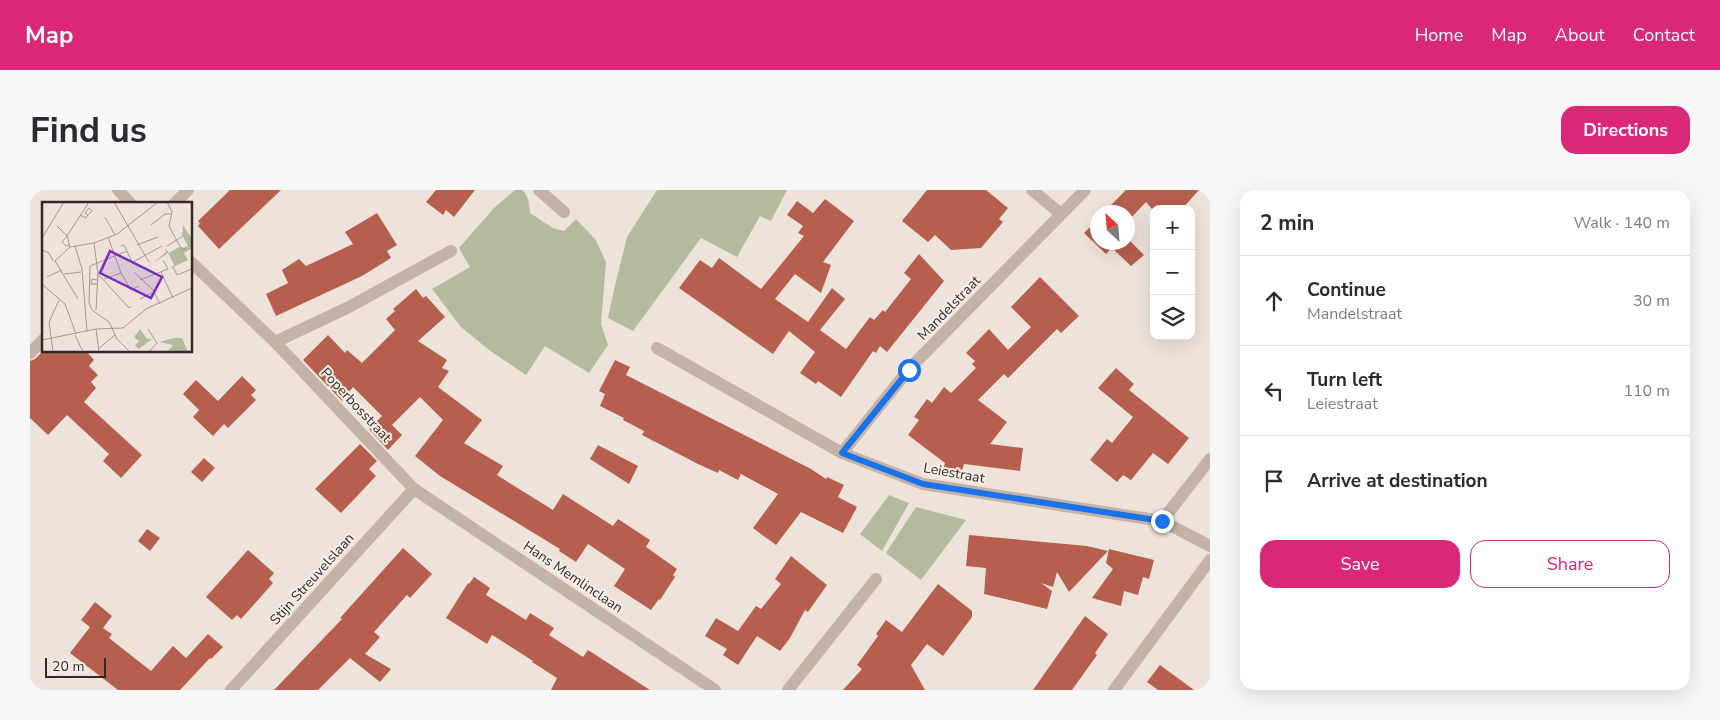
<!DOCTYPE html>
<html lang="en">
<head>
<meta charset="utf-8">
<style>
  :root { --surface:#fff; --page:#f7f7f7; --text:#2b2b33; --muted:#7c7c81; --line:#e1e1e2; --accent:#db2777 }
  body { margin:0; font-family:"Nunito Sans",sans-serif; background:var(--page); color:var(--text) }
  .controls { position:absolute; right:15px; top:15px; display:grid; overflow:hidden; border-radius:10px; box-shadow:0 5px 20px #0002 }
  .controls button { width:45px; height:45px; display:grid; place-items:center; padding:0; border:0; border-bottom:1px solid var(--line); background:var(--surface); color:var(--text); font:25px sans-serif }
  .compass { position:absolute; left:1060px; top:15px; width:45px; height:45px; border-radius:50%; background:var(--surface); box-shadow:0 5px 20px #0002; rotate:334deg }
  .scale { position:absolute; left:15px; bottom:12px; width:61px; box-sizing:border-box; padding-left:5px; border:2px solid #322927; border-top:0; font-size:14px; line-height:18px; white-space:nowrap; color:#322927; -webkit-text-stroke:4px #f6ede6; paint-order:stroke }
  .stop { position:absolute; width:15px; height:15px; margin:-11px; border:4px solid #1a73e8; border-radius:50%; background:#fff }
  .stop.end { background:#1a73e8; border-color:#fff; box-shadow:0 1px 5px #0008 }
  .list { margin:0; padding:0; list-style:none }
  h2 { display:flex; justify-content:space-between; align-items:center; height:65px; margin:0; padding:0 20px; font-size:21px }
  h2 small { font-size:16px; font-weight:400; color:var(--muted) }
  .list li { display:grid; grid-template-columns:32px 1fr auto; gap:15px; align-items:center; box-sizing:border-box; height:90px; padding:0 20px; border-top:1px solid var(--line) }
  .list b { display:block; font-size:19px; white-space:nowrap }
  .list p { margin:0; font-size:16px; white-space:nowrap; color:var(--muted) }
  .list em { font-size:16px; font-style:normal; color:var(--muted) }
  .actions { display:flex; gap:10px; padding:15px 20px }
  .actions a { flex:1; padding:11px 0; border:1px solid var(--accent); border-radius:15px; text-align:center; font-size:18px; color:var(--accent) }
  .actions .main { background:var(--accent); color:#fff }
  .icon { flex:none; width:28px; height:28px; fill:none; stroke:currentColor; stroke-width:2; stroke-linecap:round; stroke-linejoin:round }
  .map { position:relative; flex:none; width:1180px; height:500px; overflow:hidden; border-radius:15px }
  header { display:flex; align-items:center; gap:30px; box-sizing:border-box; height:70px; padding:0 25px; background:var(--accent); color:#fff }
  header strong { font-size:24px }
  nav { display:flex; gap:28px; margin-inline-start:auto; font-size:18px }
  .intro { display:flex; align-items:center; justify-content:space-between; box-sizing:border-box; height:120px; padding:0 30px }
  h1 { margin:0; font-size:35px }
  .button { padding:12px 22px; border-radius:15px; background:var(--accent); color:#fff; font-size:18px; font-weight:700 }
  main { display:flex; gap:30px; padding:0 30px }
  aside { flex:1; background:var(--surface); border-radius:15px; box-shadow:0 5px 20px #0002 }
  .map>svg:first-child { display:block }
  .green { fill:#b3bb9c }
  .building { fill:#b65f4f }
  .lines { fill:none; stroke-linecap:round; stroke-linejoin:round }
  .minor { stroke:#c4b2a8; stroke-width:12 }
  .route { stroke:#1a73e8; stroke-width:6 }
  .labels { text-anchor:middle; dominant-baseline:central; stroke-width:4; stroke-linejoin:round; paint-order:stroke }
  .street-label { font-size:14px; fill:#322927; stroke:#f6ede6 }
  .inset-road { fill:none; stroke:#a39992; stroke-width:1 }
  .view { fill:#7b2cbf; fill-opacity:0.15; stroke:#7b2cbf; stroke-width:2.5 }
  .inset-edge { fill:none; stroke:#322927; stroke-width:2.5 }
</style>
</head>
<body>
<header>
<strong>Map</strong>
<nav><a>Home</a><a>Map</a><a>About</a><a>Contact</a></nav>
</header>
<div class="intro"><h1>Find us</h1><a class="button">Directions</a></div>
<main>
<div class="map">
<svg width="1180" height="500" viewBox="0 0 1180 500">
  <rect width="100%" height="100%" fill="#eee3da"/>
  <!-- green -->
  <g class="green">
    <path d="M 485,0 L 492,0 C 499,6 499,14 500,23 L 523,38 L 534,41 L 546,29 L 565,49 L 576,72 L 571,134 L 578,155 L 559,183 L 515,156 L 496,185 L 459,160 L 431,137 L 402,99 L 440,77 L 429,58 L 464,18 Z"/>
    <path d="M 627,0 L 757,0 L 741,31 L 730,26 L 707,67 L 671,48 L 603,141 L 578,128 L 585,95 L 597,47 Z"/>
    <path d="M 859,305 L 879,313 L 852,361 L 830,344 Z"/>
    <path d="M 886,317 L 936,330 L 891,390 L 856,363 Z"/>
  </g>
  <!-- building -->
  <g class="building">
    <path d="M 200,0 L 251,0 L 189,59 L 168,36 L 170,33 L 168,31 Z"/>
    <path d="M 406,0 L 445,0 L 424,27 L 416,20 L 413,25 L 396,12 Z"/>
    <path d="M 897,0 L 956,0 L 978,18 L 969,29 L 973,32 L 951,58 L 921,60 L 905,45 L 898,52 L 872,31 Z"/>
    <path d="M 1096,0 L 1169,0 L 1152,19 L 1122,19 L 1116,12 L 1098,31 L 1098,22 L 1074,22 Z"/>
    <path d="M 795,9 L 824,31 L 793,72 L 801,75 L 791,103 L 765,84 L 745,109 L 778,132 L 802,98 L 815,109 L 790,140 L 816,159 L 840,127 L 844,130 L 853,120 L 855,122 L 881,89 L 874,83 L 889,64 L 914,91 L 857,162 L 850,156 L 846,163 L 843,161 L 811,207 L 788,191 L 786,194 L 770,183 L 785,162 L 759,141 L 743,164 L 649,98 L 670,70 L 682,78 L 689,68 L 731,99 L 774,46 L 768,43 L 773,36 L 757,25 L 767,11 L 783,23 Z"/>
    <path d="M 347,23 L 367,55 L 357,61 L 361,68 L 332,86 L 246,126 L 236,104 L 258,93 L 252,80 L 269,69 L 276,76 L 323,54 L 315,42 Z"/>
    <path d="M 1068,29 L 1068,52 L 1098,52 L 1098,49 L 1114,65 L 1101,76 L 1082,58 L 1076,64 L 1054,43 Z"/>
    <path d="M 1010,87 L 1049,126 L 1031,143 L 1027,139 L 978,188 L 974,184 L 948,210 L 977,232 L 960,254 L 993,258 L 990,281 L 934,274 L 932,280 L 914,277 L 915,273 L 878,245 L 889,230 L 884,227 L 897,209 L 902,213 L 914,197 L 921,203 L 946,178 L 942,174 L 945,171 L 936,163 L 959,139 L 978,160 L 1001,137 L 981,117 Z"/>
    <path d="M 386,99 L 393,108 L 396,106 L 415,127 L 388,151 L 417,170 L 412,178 L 419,181 L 408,197 L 452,230 L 434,253 L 473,276 L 467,285 L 523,320 L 533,304 L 583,336 L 588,329 L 620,350 L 616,357 L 647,379 L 643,385 L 645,387 L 630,410 L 629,409 L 621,420 L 584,396 L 595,379 L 558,354 L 546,372 L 529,361 L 530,359 L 410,286 L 385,266 L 413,230 L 390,207 L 362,235 L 372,245 L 358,260 L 339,239 L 352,226 L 323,197 L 312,211 L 273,170 L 298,145 L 315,163 L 317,160 L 332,173 L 365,140 L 356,129 L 365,121 L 363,119 Z"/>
    <path d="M 13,161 L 56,161 L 64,170 L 59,176 L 68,185 L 61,192 L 66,198 L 54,212 L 112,265 L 91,288 L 73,271 L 79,264 L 37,225 L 18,245 L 0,228 L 0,171 L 5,169 Z"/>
    <path d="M 585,170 L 600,177 L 596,185 L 781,279 L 796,289 L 797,287 L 814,295 L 808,307 L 827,317 L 813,343 L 771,322 L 746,355 L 723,338 L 748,304 L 711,284 L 708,290 L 689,280 L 688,283 L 668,274 L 612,245 L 614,241 L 593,230 L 594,228 L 570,216 L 575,204 L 569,201 Z"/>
    <path d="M 1086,178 L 1104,194 L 1099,200 L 1159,248 L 1138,274 L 1123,263 L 1101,290 L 1093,285 L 1087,292 L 1060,270 L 1077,249 L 1082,253 L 1103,227 L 1068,198 Z"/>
    <path d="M 212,186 L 226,200 L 221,205 L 226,210 L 198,238 L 194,234 L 183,246 L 163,227 L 169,220 L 153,204 L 166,190 L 188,211 Z"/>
    <path d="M 330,254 L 347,271 L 339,279 L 346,286 L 311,323 L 285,299 Z"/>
    <path d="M 568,255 L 608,276 L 599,294 L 560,269 Z"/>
    <path d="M 174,268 L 185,278 L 172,292 L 161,282 Z"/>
    <path d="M 117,339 L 130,348 L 120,361 L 108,351 Z"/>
    <path d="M 939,345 L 1057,356 L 1078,361 L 1039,402 L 1027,382 L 1023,397 L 1011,393 L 1022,401 L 1017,419 L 954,404 L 956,378 L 936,376 Z"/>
    <path d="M 373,358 L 402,384 L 380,408 L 377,405 L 344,442 L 350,447 L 335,464 L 361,479 L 350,492 L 320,468 L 288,500 L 244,500 L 312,429 L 310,428 Z"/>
    <path d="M 1079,359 L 1124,370 L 1119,389 L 1113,387 L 1108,405 L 1094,401 L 1091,416 L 1062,408 L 1083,379 L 1076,373 Z"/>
    <path d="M 218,360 L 244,383 L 239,389 L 243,393 L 211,429 L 207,425 L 202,430 L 176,407 Z"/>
    <path d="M 761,366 L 797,395 L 778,422 L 775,420 L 760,448 L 750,461 L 727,446 L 708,475 L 693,465 L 697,459 L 675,446 L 686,428 L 708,441 L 726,416 L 731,419 L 751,394 L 745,389 Z"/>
    <path d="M 444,387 L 460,398 L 456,405 L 496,430 L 500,423 L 524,438 L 519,445 L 553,467 L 558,460 L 620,500 L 521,500 L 527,488 L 502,472 L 503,471 L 464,446 L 462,445 L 457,454 L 416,428 L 438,393 L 439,394 Z"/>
    <path d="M 908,394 L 942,421 L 942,427 L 913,466 L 897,454 L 881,475 L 895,500 L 813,500 L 832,479 L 827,475 L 848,446 L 846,444 L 856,430 L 872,442 Z"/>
    <path d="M 65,412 L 82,426 L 73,438 L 82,444 L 79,448 L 121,481 L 143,456 L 156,468 L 178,444 L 193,457 L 181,469 L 180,468 L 150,500 L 88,500 L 40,463 L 60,437 L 51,430 Z"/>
    <path d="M 1055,426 L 1078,444 L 1065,463 L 1067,465 L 1042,500 L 1003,500 Z"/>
    <path d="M 1130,475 L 1164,500 L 1128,500 L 1117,492 Z"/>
  </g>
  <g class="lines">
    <!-- minor -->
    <g class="minor">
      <path d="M 88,0 L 101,14"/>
      <path d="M 509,0 L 534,22"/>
      <path d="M 1002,0 L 1031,24"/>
      <path d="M 144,14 L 158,0"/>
      <path d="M 161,72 L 245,152 L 384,299 L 685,500"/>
      <path d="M 245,152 L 317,118 L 421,61"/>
      <path d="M 627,158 L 812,263 L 893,294 L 1132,331 L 1180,356"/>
      <path d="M 0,163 L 14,149"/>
      <path d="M 812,263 L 879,179 L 1055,0"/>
      <path d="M 1132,331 L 1180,269"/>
      <path d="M 201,500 L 384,299"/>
      <path d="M 758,500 L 846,389"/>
      <path d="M 1084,500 L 1180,370"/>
    </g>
  </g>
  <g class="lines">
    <!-- route -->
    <path class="route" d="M 879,180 L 812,263 L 893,294 L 1132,331"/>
  </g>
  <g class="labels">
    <!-- street labels -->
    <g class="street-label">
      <text transform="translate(919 118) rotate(-46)">Mandelstraat</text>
      <text transform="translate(326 215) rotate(47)">Poperbosstraat</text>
      <text transform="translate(924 283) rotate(10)">Leiestraat</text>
      <text transform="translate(543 387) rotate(34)">Hans Memlinclaan</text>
      <text transform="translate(282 389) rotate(-48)">Stijn Streuvelslaan</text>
    </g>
  </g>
  <!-- overview -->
  <g transform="translate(12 12)">
    <rect width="150" height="150" fill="#eee3da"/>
    <path d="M 141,23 L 150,37 L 150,46 L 142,51 L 146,58 L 127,67 L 132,63 L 126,51 L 110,62 L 124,50 L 123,46 L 127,51 L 137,45 L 147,46 L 140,33 ZM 98,127 L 105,137 L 110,137 L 97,147 L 93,144 L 97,139 L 92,135 ZM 132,136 L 140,136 L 146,150 L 126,149 L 131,143 L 117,140 Z" fill="#b3bb9c"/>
    <path class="inset-road" d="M 72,0 L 107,60M 125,0 L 130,10 L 127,24 L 140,48 L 147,44M 38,13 L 44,16 L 44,15 L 50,9 L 47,6 L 43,11 L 46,13M 63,15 L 73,33M 109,23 L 123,12 L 130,12M 15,24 L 25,34 L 20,40 L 24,44 L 27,43M 66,35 L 79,71 L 89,88 L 97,84M 0,36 L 22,0M 52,41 L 75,32 L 116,0M 52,41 L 56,72 L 54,108M 95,43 L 116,35M 33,44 L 40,67 L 45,129M 79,44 L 82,43 L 91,62M 125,44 L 141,34M 28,45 L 25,34 L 47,0M 0,48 L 7,51 L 11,59M 85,49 L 48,64 L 47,100 L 50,108 L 67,120 L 75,137 L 88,150M 13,59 L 28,45 L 52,41M 13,59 L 36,97M 91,60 L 120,44M 131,65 L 135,73 L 150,67M 92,70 L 111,88 L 118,102M 119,70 L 131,96M 22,72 L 39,70M 56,72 L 87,106 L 89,104M 5,75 L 20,68M 62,77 L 79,71M 55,78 L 50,77 L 49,82 L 56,82M 98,78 L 126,67 L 121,58M 0,82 L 23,102M 98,97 L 112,90M 23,102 L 34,132M 54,127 L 57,150M 106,127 L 115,141 L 107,150M 33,133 L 41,150M 0,138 L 54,127 L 81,126 L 104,107 L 150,86M 56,147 L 73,133M 11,150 L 7,120 L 17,98"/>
    <path class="view" d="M 68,49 L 120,75 L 109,96 L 58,71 Z"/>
    <rect width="150" height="150" class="inset-edge"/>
  </g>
</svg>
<div class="controls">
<button>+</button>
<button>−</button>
<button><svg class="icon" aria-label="layers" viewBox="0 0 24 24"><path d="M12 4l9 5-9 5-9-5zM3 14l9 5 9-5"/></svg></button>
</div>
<svg class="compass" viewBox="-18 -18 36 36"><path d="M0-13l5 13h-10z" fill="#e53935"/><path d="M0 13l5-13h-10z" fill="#7c7c81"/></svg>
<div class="scale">20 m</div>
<div class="stop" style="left:879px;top:180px"></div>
<div class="stop end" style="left:1132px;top:331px"></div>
</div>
<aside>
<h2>2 min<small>Walk · 140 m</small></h2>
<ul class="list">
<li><svg class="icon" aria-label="ahead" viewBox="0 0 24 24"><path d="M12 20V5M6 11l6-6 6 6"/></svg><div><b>Continue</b><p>Mandelstraat</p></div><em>30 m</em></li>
<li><svg class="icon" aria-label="left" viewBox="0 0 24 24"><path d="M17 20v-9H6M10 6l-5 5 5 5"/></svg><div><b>Turn left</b><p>Leiestraat</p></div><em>110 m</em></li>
<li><svg class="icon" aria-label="arrive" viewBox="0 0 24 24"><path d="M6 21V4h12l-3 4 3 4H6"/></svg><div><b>Arrive at destination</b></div></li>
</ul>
<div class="actions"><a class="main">Save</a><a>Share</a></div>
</aside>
</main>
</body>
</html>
